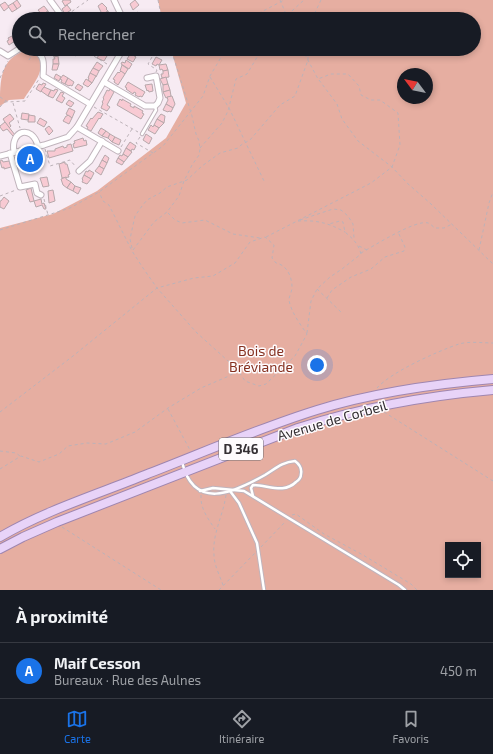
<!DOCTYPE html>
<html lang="fr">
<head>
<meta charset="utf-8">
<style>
  :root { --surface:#171b24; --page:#20242c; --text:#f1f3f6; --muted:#9ea1a6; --line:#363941; --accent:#1a73e8 }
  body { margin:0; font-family:"Exo 2",sans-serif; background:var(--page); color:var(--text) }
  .controls { position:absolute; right:12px; bottom:12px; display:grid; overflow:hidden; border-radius:0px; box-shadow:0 2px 6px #0003 }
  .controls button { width:36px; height:36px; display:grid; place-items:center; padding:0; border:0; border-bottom:1px solid var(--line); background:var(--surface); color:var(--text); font:20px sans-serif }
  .compass { position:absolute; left:397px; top:68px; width:36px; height:36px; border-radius:50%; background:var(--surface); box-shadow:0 2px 6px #0003; rotate:302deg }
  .you { position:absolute; left:317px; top:365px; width:14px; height:14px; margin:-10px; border:3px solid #fff; border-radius:50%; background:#1a73e8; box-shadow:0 0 0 6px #1a73e833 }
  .badge { display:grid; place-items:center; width:26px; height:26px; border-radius:50%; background:var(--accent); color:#fff; font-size:13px; font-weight:700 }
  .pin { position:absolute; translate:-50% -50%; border:2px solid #fff; box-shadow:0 1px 4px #0006 }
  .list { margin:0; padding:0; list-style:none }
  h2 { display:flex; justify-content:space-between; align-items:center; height:52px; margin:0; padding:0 16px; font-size:17px }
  h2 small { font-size:13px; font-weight:400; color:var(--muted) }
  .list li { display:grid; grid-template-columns:26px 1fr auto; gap:12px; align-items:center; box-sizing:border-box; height:56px; padding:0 16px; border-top:1px solid var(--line) }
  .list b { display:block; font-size:15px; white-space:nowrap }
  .list p { margin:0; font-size:13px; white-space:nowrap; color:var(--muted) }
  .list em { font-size:13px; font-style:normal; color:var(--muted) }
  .icon { flex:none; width:22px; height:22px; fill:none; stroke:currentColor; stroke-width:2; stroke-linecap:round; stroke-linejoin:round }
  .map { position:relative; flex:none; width:493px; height:590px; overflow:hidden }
  .search { position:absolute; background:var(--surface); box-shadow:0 2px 6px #0003; left:12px; right:12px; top:12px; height:44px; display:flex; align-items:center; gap:10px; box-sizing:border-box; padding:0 14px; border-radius:22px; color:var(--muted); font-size:15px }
  .sheet { height:108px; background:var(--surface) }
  nav { display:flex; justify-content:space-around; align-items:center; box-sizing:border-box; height:56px; border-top:1px solid var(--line); background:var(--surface); font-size:11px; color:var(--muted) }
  nav a { display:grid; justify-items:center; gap:2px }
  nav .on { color:var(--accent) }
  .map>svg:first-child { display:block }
  .green { fill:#e6aea1; fill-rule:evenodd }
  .building { fill:#f8cad3; stroke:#b7a8ab }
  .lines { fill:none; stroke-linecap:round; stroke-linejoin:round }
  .lane-casing { stroke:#c0b4bc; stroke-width:4.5 }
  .street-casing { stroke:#c0b4bc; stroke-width:7 }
  .primary-casing { stroke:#9f86b0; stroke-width:10 }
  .path { stroke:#bcb2b8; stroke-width:1; stroke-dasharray:3 3; stroke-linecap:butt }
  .lane { stroke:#fff; stroke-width:2.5 }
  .street { stroke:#fff; stroke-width:5 }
  .primary { stroke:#e8d3f8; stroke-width:8 }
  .labels { text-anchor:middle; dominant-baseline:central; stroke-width:3; stroke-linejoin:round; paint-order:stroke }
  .shield { fill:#fefbfd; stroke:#716c70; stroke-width:1 }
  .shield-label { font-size:13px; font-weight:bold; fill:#342f33 }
  .park-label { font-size:14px; fill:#85301f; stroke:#fefbfd }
  .street-label { font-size:14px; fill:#342f33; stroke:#fefbfd }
</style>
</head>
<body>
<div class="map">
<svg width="493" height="590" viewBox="0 0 493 590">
  <rect width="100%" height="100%" fill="#f7ebf3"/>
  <!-- green -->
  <g class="green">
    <path d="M 158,0 L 493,0 L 493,590 L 0,590 L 0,228 L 53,214 L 97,191 L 166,138 L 186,103 L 171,49 L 474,49 L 474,19 L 162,19 ZM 403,74 L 427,74 L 427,98 L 403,98 ZM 448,545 L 478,545 L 478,575 L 448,575 Z"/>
    <path d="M 27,50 C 55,60 34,83 24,99 L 9,100 L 0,106 C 0,80 0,58 27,50 Z"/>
  </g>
  <!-- building -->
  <g class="building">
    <path d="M 17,0 L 21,6 L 17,9 L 13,3 Z"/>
    <path d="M 64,0 L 70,0 L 71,2 L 65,6 L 62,1 Z"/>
    <path d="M 135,0 L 139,5 L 133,10 L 130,4 Z"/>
    <path d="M 5,2 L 9,7 L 4,11 L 0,5 Z"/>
    <path d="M 13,3 L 17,9 L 12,12 L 8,6 Z"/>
    <path d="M 102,3 L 107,8 L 106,9 L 108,11 L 101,15 L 100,13 L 101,12 L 98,6 Z"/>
    <path d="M 67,5 L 71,10 L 65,14 L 62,9 Z"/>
    <path d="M 44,6 L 48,11 L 42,15 L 38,10 Z"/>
    <path d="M 48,11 L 51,16 L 47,19 L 45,19 L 42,15 Z"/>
    <path d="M 108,11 L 111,17 L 108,19 L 104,19 L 101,16 Z"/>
    <path d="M 138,12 L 141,17 L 134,19 L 133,15 Z"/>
    <path d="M 55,14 L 58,19 L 49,19 L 49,18 Z"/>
    <path d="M 19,33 L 19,39 L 15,41 L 12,36 Z"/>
    <path d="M 12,36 L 15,41 L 9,45 L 7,41 L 9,40 L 8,38 Z"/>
    <path d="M 54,49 L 55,49 L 58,56 L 54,57 L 53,54 L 52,55 L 50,51 Z"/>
    <path d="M 74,49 L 79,49 L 81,52 L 75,56 L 71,51 Z"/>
    <path d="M 104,49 L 113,49 L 109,55 L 107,53 L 106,55 L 102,53 Z"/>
    <path d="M 132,49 L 138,52 L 135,57 L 130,53 Z"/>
    <path d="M 101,52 L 107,56 L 104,61 L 97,58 Z"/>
    <path d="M 128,52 L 136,57 L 133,62 L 127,59 L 129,56 L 126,55 Z"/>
    <path d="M 58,56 L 59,64 L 53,64 L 53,59 L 55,59 L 54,57 Z"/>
    <path d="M 156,57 L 162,60 L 159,65 L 157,64 L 156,66 L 152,64 Z"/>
    <path d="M 126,60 L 132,64 L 129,69 L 121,64 L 122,62 L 125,63 Z"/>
    <path d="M 97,62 L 103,66 L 99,71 L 93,68 Z"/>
    <path d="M 53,64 L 59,64 L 57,70 L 52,70 Z"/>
    <path d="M 166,64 L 168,70 L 163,71 L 162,69 L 160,70 L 159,65 Z"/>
    <path d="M 122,65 L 128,69 L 125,74 L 120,71 Z"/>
    <path d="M 93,68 L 99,71 L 96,77 L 90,73 Z"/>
    <path d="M 168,70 L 169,77 L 162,78 L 161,74 L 163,74 L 163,71 Z"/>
    <path d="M 121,71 L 125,74 L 118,85 L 114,82 L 115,80 L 113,79 L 118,72 L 119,73 Z"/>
    <path d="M 90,73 L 96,76 L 92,83 L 88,80 L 89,78 L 88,78 Z"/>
    <path d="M 56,74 L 61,77 L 59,81 L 54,78 Z"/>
    <path d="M 63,75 L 68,78 L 65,84 L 61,82 L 62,80 L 60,79 Z"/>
    <path d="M 166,77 L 168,84 L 163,85 L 160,79 Z"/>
    <path d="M 68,78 L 74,82 L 72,86 L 70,85 L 69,86 L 65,84 Z"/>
    <path d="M 86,79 L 92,83 L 88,87 L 83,84 Z"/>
    <path d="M 128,82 L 145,92 L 142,97 L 140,96 L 139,97 L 135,95 L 136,93 L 134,92 L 133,94 L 126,89 L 127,88 L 125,87 Z"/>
    <path d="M 43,83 L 46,84 L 41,92 L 36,89 L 39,84 L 42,85 Z"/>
    <path d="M 78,84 L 83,87 L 80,91 L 75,88 Z"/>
    <path d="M 152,84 L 153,91 L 149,92 L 148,90 L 147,91 L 145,85 Z"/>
    <path d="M 168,84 L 170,90 L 163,92 L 163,85 Z"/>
    <path d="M 44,87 L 51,90 L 48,96 L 41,91 Z"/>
    <path d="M 55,89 L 58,90 L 53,98 L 48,96 L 51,90 L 54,91 Z"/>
    <path d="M 110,89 L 114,92 L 107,105 L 110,107 L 107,111 L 101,108 L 103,103 L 102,102 L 104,99 L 103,98 L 107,90 L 109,91 Z"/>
    <path d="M 170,90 L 171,96 L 166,98 L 163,92 Z"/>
    <path d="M 61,92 L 64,93 L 62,96 L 65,98 L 62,103 L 56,100 Z"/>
    <path d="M 172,96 L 175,104 L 173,108 L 166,104 L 168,100 L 167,97 Z"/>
    <path d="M 120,99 L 122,101 L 122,99 L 131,104 L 130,106 L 134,108 L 134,106 L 143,111 L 142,113 L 144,114 L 141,119 L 117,105 Z"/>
    <path d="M 69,100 L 74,103 L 71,107 L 66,104 Z"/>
    <path d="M 166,104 L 173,108 L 171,112 L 169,111 L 168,112 L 163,110 Z"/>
    <path d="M 69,108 L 75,111 L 72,118 L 66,114 Z"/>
    <path d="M 98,112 L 103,114 L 100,119 L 99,118 L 91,131 L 87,129 L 88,127 L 86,126 L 91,118 L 92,119 Z"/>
    <path d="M 22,113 L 29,114 L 28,120 L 21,119 Z"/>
    <path d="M 10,114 L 14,119 L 9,123 L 11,126 L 9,128 L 3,119 Z"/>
    <path d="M 161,114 L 165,116 L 164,123 L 157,119 Z"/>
    <path d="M 29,115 L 35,116 L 35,122 L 28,122 Z"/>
    <path d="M 68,115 L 72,118 L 69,124 L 63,121 L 66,116 L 67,116 Z"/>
    <path d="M 40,118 L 47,122 L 44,127 L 37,123 Z"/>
    <path d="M 157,119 L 164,123 L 159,128 L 154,125 Z"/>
    <path d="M 5,122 L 15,135 L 13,136 L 7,129 L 3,131 L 0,127 L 0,126 Z"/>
    <path d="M 151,125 L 153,127 L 154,125 L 159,128 L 155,134 L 148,130 Z"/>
    <path d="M 49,126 L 53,131 L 49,135 L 45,129 Z"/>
    <path d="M 101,128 L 106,131 L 102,136 L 98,133 Z"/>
    <path d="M 106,131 L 110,134 L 108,138 L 102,136 Z"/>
    <path d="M 110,134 L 115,137 L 112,142 L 108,138 Z"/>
    <path d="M 146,134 L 152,138 L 149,144 L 143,140 Z"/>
    <path d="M 115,137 L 121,140 L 119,145 L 112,142 Z"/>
    <path d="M 83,138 L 84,141 L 86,140 L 87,145 L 74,148 L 73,144 L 75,143 L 74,141 Z"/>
    <path d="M 130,142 L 136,146 L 134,150 L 132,149 L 131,151 L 126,148 Z"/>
    <path d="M 71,144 L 73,151 L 49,158 L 47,151 L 55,151 L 55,149 L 63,146 L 64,148 L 67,147 L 67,145 Z"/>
    <path d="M 126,148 L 132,152 L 128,157 L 123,154 Z"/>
    <path d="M 38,153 L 41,161 L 18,167 L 16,159 Z"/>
    <path d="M 123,154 L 128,157 L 124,162 L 118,158 L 120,155 L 122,156 Z"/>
    <path d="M 105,155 L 109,158 L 107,163 L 102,160 Z"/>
    <path d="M 118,158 L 124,162 L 122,165 L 116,162 Z"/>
    <path d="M 2,160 L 3,162 L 9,161 L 11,167 L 4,169 L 4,167 L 2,168 L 0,161 Z"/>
    <path d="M 102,160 L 107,163 L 104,169 L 99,166 Z"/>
    <path d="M 65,162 L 65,164 L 67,164 L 70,174 L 68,175 L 69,177 L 62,178 L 59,164 Z"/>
    <path d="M 99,166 L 104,169 L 101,175 L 95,171 Z"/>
    <path d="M 89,170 L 94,173 L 91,179 L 84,175 L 86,171 L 88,172 Z"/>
    <path d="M 84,175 L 91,179 L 87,184 L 82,182 L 83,180 L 82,179 Z"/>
    <path d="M 47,177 L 49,186 L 43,187 L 40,178 Z"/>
    <path d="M 66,177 L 66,179 L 71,182 L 67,188 L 63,185 L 61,179 Z"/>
    <path d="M 71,182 L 75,186 L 73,191 L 67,188 Z"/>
    <path d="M 75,186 L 81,188 L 78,194 L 73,191 Z"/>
    <path d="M 31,188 L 34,201 L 30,202 L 26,190 Z"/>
    <path d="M 53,190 L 55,201 L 49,203 L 48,191 Z"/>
    <path d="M 4,197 L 9,201 L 4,209 L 0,207 L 0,201 L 1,201 Z"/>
    <path d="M 41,199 L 42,204 L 44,203 L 46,209 L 44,209 L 42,205 L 36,207 L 34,201 Z"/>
  </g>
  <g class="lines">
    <!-- lane casing -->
    <g class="lane-casing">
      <g id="lane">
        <path d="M 142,134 L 156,110 L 155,106"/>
        <path d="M 182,462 C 194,511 233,493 265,475 C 275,469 282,462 295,461 C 299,464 302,469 301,474 C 301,478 299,480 296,482 C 284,494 268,485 253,485 L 251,488 L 253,496"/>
        <path d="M 200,491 L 213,488 L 244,491 L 399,585 L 405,590"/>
        <path d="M 230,491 L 239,503 L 257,543 L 264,590"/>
      </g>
    </g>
    <!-- street casing -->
    <g class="street-casing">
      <g id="street">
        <path d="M 50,0 L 64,19"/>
        <path d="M 114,0 L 123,19"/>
        <path d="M 33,49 C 45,55 44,64 43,76 L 90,104"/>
        <path d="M 0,51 L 8,56 L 19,49"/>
        <path d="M 104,82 L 145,106 L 155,106 L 158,103 L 160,98 L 156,76 L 147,78"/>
        <path d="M 77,127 L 118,151"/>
        <path d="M 14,152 C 10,130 32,124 38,146"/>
        <path d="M 10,153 L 20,187 L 35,184 L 37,193 L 41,195"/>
        <path d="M 0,156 L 44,145 L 68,137 L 77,127 L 123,49"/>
        <path d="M 79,171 L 90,161 L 102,141"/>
      </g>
    </g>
    <!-- primary casing -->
    <g class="primary-casing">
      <g id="primary">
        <path d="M 0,537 C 44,511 98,494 145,475 C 202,453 259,428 317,410 C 375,392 434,384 493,379"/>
        <path d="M 0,549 L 23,537 L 57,522 L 298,428 C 363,407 425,396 493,390"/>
      </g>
    </g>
    <!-- path -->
    <g class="path">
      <path d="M 158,0 L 162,19"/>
      <path d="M 280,0 L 288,19"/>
      <path d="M 67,15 L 88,0"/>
      <path d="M 248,19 L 284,0"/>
      <path d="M 283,19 L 304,0"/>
      <path d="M 312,19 L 321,0"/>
      <path d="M 85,49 L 87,52 L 107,64"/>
      <path d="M 29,60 L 32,55"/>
      <path d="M 156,72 L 157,70 L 148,64 L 156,50 L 159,49"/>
      <path d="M 210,77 L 229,108 L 264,181"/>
      <path d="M 0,78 L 8,61"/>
      <path d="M 319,80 L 337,104 L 342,119 L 358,141 L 392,167 L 407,183 L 431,204 L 493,264"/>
      <path d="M 0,97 L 8,102 L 25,101 L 39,79"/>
      <path d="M 13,103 L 20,128"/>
      <path d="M 0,107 L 4,102 L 8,102"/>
      <path d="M 94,107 L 138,132"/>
      <path d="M 140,137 L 136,143 L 153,153"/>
      <path d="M 121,147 L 132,129"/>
      <path d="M 200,148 L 222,123 L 228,111 L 236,79 L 247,74 L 262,49"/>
      <path d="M 45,149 L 50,166 L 70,160 L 76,167"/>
      <path d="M 0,196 L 16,190"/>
      <path d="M 44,199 L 48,215"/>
      <path d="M 168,213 L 175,220 L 182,223 L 205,220 L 233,234 L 260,238"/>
      <path d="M 300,220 L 333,209 L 341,210 L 348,216 L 353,224 L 354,238"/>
      <path d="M 298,221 C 318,220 328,223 345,232"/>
      <path d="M 0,230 L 70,208 L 99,192 L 163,146 L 203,96 L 210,76 L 226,49"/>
      <path d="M 266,237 L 371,183 L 392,167 L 400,145 L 398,113 L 380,100 L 371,100 L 361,95 L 359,86 L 348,74 L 331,74 L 318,79 L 302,49"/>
      <path d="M 359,246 L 367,250"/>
      <path d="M 132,248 L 130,239 L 135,216 L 142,206 L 147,200 L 160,193 L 167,187 L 187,180 L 202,166 L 220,153 L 238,148 L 241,145 L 250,140 L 280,105 L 295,96 L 308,60 L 308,49"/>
      <path d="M 133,250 L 154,222 L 167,212 L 179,196 L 184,181 L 192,165 L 199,155 L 200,149 L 199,141 L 196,134 L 192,116 L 171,49"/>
      <path d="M 479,250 L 489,203 L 493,192"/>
      <path d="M 361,253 C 372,247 416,219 428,223 C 430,223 433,227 435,228 L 444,228 L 452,224"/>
      <path d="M 317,289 L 342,313"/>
      <path d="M 327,298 L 332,290 L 351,277 L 371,269 L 385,257 L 404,251 L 405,247 L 398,232"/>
      <path d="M 307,333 L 311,301 L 317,289 L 330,277 L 342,269 L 361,254 C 358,243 353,239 345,232 L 343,222 L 340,221 L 329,224"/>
      <path d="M 377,388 C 391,372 438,351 459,344 C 469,341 483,343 493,343"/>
      <path d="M 168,409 L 190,450"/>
      <path d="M 0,412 L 73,356 L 157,288 L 194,278 L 213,276 L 235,263 L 250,242 L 265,237 L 274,245 L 272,258 L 276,263 C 287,265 292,277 292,287 C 292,292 289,296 289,300 C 291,312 300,324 307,334 L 295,356 L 266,384 L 259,386 L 245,381 L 238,370 L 196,332 L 157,288 L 143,268 L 132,251 L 109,205 L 103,201 L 99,192"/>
      <path d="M 384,412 L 493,481"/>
      <path d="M 0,451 L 16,453 L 20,456"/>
      <path d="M 0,469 L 21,456 L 39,462 L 59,454 L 68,446 L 87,443 L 106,444 L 135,432 L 168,408 L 201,388 L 229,376 L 237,371"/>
      <path d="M 201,495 C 200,508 208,519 215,529"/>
      <path d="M 292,515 L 296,514 L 324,534 L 363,555 L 411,584 L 417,590"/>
      <path d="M 62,527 L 161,590"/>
      <path d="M 261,547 L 285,522"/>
      <path d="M 223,585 C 220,576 214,565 214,555 C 212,534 223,516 226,495"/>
      <path d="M 219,590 L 255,553"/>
    </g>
    <!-- lane -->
    <use href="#lane" class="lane"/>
    <!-- street -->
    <use href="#street" class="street"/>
    <!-- primary -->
    <use href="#primary" class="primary"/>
  </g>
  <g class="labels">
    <!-- shield labels -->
    <rect class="shield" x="219" y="438" width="44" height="22" rx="3"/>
    <g class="shield-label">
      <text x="241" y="449">D 346</text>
    </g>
    <!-- park labels -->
    <g class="park-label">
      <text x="261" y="350">Bois de<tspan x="261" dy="16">Bréviande</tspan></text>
    </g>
    <!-- street labels -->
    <g class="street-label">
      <text transform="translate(332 420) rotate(-16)">Avenue de Corbeil</text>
    </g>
  </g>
</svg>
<div class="controls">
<button><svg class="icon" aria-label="locate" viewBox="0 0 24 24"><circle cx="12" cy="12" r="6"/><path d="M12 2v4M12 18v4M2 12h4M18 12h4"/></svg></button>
</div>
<svg class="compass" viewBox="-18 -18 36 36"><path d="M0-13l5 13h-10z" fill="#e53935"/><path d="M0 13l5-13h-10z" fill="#9ea1a6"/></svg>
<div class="you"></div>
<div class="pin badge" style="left:30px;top:159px">A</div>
<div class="search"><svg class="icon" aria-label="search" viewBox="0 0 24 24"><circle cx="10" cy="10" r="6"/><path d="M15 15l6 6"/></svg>Rechercher</div>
</div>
<section class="sheet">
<h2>À proximité<small></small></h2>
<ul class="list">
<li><span class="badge">A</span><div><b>Maif Cesson</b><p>Bureaux · Rue des Aulnes</p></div><em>450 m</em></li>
</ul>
</section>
<nav>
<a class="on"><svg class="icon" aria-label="map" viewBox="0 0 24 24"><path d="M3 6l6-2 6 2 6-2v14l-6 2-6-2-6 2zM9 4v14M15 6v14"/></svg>Carte</a>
<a><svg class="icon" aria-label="directions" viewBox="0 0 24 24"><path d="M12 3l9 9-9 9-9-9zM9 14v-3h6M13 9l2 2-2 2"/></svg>Itinéraire</a>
<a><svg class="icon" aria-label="saved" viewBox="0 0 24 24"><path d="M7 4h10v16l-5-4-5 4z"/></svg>Favoris</a>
</nav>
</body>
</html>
